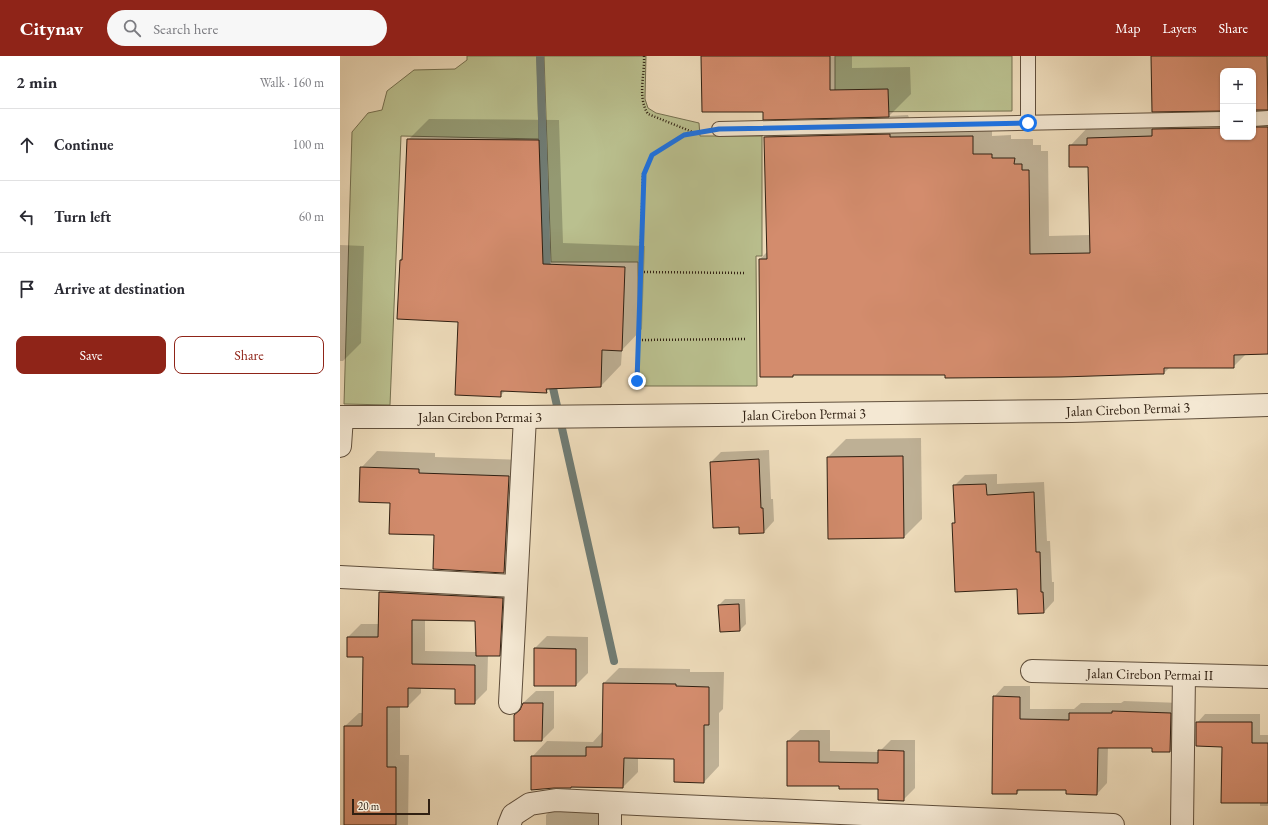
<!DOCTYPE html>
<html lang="en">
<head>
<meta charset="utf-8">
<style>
  :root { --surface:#fff; --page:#f7f7f7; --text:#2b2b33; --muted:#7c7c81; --line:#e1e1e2; --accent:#8f2418 }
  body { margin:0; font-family:"EB Garamond",serif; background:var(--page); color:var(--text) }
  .controls { position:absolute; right:12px; top:12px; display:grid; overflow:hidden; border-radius:8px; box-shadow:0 1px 3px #0004 }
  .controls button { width:36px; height:36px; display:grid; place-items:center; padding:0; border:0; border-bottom:1px solid var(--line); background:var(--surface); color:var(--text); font:20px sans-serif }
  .scale { position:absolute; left:12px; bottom:10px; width:78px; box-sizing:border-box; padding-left:4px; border:2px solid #302012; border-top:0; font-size:11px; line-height:14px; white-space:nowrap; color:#302012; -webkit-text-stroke:3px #f4e8d3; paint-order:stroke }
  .stop { position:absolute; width:12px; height:12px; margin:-9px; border:3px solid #1a73e8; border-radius:50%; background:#fff }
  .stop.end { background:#1a73e8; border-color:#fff; box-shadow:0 1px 4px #0008 }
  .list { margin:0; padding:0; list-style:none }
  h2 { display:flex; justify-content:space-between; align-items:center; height:52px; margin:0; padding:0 16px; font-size:17px }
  h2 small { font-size:13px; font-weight:400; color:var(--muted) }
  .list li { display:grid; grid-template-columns:26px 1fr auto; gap:12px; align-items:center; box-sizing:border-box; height:72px; padding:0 16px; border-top:1px solid var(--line) }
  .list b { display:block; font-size:15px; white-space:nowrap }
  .list em { font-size:13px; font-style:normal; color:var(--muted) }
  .actions { display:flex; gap:8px; padding:12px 16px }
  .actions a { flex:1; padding:9px 0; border:1px solid var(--accent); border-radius:8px; text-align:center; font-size:14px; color:var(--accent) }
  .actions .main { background:var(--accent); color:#fff }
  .icon { flex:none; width:22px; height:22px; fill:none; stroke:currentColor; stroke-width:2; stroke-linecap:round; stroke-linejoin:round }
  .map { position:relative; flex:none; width:928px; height:769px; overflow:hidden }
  header { display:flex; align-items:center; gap:24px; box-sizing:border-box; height:56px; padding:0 20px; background:var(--accent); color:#fff }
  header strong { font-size:19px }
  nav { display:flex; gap:22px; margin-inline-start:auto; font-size:14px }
  .search { width:280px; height:36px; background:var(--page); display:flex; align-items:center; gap:10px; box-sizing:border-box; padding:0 14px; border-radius:22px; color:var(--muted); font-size:15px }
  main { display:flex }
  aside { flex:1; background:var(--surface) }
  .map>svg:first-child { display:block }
  .green { fill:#bac08f; stroke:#757050 }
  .shadow { fill:#0003; fill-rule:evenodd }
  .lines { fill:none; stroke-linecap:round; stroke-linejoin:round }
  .stream { stroke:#707c74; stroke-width:8 }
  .building { fill:#d38c6d; stroke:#302012 }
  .service-casing { stroke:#604f3c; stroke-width:16 }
  .minor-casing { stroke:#604f3c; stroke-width:24 }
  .path { stroke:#302012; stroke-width:2.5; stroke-dasharray:1 2; stroke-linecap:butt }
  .service { stroke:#f4e8d3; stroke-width:14 }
  .minor { stroke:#f4e8d3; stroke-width:22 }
  .route { stroke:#1a73e8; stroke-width:5 }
  .labels { text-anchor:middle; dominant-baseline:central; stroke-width:3; stroke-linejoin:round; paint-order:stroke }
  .street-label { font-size:14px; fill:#302012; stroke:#f4e8d3 }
</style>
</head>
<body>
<header>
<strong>Citynav</strong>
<div class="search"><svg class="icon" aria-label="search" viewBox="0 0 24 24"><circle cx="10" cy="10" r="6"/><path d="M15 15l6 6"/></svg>Search here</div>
<nav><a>Map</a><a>Layers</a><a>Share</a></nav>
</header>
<main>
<aside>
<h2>2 min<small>Walk · 160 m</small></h2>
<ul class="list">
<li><svg class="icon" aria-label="ahead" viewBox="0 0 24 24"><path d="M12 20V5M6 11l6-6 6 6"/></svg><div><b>Continue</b></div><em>100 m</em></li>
<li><svg class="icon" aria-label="left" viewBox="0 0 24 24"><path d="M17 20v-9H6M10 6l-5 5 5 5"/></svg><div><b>Turn left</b></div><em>60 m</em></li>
<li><svg class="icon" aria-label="arrive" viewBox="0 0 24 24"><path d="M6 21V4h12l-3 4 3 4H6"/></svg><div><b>Arrive at destination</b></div></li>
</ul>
<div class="actions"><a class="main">Save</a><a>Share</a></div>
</aside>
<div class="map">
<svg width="928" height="769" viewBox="0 0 928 769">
  <rect width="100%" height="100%" fill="#eedcbb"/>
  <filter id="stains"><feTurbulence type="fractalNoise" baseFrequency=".005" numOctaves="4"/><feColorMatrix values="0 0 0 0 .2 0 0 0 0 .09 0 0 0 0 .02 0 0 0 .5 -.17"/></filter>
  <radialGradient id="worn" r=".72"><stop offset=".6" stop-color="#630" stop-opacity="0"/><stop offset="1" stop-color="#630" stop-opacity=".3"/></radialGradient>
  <!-- green -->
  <g class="green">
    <path d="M 127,0 L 197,0 L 199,83 L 61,80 L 50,349 L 4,348 L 12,76 L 28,57 L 42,54 L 47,35 L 74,14 L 115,13 L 127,4 Z"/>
    <path d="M 204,0 L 306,0 L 305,43 L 308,52 L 316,57 L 359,67 L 360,80 L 422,80 L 422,200 L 416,200 L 417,330 L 299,330 L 298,206 L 211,206 Z"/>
    <path d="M 495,0 L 672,0 L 672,55 L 495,56 Z"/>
  </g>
  <!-- shadow -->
  <g class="shadow">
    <path d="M 362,0 L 512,0 L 512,12 L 570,11 L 571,38 L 549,60 L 568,59 L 569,62 L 652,61 L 652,80 L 671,79 L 671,83 L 693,83 L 693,89 L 701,89 L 701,95 L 708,95 L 709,180 L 750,179 L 749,110 L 730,90 L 749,70 L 825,61 L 832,55 L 812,0 L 928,0 L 928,297 L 907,297 L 893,311 L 830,311 L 824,317 L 454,318 L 453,320 L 420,203 L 428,195 L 425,81 L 444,62 L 424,55 ZM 883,15 L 913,15 L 913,81 L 883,81 Z"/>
    <path d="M 89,63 L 219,64 L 223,187 L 305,190 L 302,273 L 282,294 L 281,309 L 261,330 L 210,332 L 206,336 L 166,334 L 160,340 L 119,265 L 58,262 L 60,204 L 63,201 L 68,84 Z"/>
    <path d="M 0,189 L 24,190 L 21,287 L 3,305 L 0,305 Z"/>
    <path d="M 581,382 L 582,463 L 564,481 L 489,482 L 488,401 L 506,383 Z"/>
    <path d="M 429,394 L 431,443 L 433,443 L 434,465 L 424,476 L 400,470 L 374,471 L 371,406 L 381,396 Z"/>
    <path d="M 37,395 L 95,397 L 95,401 L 185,404 L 180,500 L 164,516 L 95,478 L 51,446 L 21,412 Z"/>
    <path d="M 657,418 L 657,428 L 704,426 L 707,485 L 710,485 L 712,526 L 714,526 L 714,545 L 704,556 L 613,468 L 616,465 L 614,430 L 625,419 Z"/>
    <path d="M 53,523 L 176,529 L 173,586 L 160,599 L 148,599 L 147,634 L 134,647 L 116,632 L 81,632 L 81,637 L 68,650 L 60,650 L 60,699 L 69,699 L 68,769 L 5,769 L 5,670 L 19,657 L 23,657 L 24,600 L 8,581 L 21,568 L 40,568 L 40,536 ZM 85,563 L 136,564 L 136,596 L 85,595 Z"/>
    <path d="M 385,543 L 405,543 L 406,568 L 400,574 L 381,575 L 379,549 Z"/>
    <path d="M 207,580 L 248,581 L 248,617 L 236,629 L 195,592 Z"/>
    <path d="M 279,612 L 350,613 L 350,616 L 384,616 L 383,653 L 379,657 L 379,710 L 364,726 L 335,702 L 298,701 L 298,716 L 283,731 L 256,730 L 254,732 L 217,731 L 192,701 L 207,685 L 253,686 L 262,676 L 264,627 Z"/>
    <path d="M 664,630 L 690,630 L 690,653 L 734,653 L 741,647 L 781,647 L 784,645 L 841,647 L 841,685 L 830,695 L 813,695 L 813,691 L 768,691 L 767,727 L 757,738 L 727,733 L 681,733 L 677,737 L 654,641 Z"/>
    <path d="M 196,635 L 214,635 L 214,672 L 202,684 L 175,659 L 182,652 L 183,647 Z"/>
    <path d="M 865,658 L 920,658 L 920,679 L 928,679 L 928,750 L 920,750 L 920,746 L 883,690 L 857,667 Z"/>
    <path d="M 460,674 L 490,674 L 490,695 L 539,696 L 551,684 L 575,684 L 575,732 L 563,744 L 539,732 L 500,729 L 448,685 Z"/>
    <path d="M 218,747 L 265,748 L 265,769 L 206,769 L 206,759 Z"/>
  </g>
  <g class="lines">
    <!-- stream -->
    <g class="stream">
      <path d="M 200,0 L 207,218"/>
      <path d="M 211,323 L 274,605"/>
    </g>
  </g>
  <!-- building -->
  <g class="building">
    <path d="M 361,0 L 490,0 L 490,34 L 548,33 L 549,61 L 423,64 L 423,56 L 362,56 Z"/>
    <path d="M 811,0 L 927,0 L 928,54 L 913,54 L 913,15 L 883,15 L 883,55 L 812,56 Z"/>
    <path d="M 913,71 L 928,71 L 928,298 L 894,299 L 894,312 L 824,312 L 824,318 L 817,318 L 721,321 L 605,322 L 605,319 L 453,319 L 453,321 L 420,321 L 419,203 L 427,203 L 424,81 L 550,78 L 550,81 L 633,80 L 633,98 L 652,98 L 652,102 L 675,102 L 674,108 L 682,108 L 682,114 L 689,114 L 690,198 L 750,197 L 748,111 L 729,111 L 729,89 L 747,89 L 747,82 L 812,80 L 812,73 L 883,72 L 883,81 L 913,81 Z"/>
    <path d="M 67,83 L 199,84 L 203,208 L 285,211 L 282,295 L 262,294 L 261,331 L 206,333 L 207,337 L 161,335 L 161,341 L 115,339 L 118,266 L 57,263 L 60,204 L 62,204 Z"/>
    <path d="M 563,400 L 564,482 L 488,483 L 487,401 Z"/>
    <path d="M 419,403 L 421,452 L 423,452 L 424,477 L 399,478 L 399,471 L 373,472 L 370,406 Z"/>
    <path d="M 20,411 L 79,413 L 79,417 L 169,420 L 164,517 L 93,513 L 94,479 L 49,478 L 50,447 L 19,446 Z"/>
    <path d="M 646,428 L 647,439 L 694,436 L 696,496 L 700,496 L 701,536 L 703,536 L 704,557 L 678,558 L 677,533 L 615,536 L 612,467 L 615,467 L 613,429 Z"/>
    <path d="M 39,536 L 163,542 L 160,600 L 136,600 L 135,565 L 72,564 L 72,608 L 135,609 L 135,648 L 115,648 L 115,633 L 68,632 L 68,651 L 47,651 L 47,711 L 56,711 L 56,769 L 4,769 L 4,670 L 22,670 L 23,601 L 7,601 L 7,581 L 38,581 Z"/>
    <path d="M 399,548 L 400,575 L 380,576 L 378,549 Z"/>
    <path d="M 194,592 L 236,593 L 236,630 L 194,630 Z"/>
    <path d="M 263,627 L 336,628 L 336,630 L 369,631 L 369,669 L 364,669 L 364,727 L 334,726 L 334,703 L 284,702 L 283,732 L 231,731 L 231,732 L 214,732 L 191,734 L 191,700 L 246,700 L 246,691 L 262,691 Z"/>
    <path d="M 653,640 L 680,641 L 680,663 L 729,664 L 729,657 L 772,657 L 772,655 L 831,657 L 830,696 L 812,696 L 812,692 L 758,692 L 757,739 L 726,738 L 726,734 L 677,734 L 677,738 L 652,738 Z"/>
    <path d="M 183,647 L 203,647 L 202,685 L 174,685 L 174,659 L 180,654 Z"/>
    <path d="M 856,666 L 912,666 L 912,687 L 928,687 L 928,747 L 881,747 L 882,691 L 856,690 Z"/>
    <path d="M 447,685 L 479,685 L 479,706 L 538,707 L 538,694 L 564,695 L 564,745 L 538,744 L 538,733 L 499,733 L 499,730 L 447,730 Z"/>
  </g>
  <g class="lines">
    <!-- service casing -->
    <g class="service-casing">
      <g id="service">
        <path d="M 688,0 L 688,67"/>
        <path d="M 913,63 L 928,62"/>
        <path d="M 379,73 L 883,63"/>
      </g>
    </g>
    <!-- minor casing -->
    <g class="minor-casing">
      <g id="minor">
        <path d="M 0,361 L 185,361 L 732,355 L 928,349"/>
        <path d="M 0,390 L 2,361"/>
        <path d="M 0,521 L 176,530"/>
        <path d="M 692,615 L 928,621"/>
        <path d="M 170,647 L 185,361"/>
        <path d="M 270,747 L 270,769"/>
        <path d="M 169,769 L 173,759 L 190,748 L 216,744 L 318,749 L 773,769"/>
        <path d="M 842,769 L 844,619"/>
      </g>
    </g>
    <!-- path -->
    <g class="path">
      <path d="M 304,0 C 305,19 297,41 308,58 L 355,77"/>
      <path d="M 301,216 L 406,217"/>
      <path d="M 299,284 L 405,283"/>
      <path d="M 297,325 L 303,118 L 312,99 L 344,79 L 359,77"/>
    </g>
    <!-- service -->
    <use href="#service" class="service"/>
    <!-- minor -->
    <use href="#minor" class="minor"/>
  </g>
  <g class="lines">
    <!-- route -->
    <path class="route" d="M 297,325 L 304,118 L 312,99 L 344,79 L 379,73 L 688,67"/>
  </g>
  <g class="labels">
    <!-- street labels -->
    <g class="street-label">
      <text transform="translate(788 353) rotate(-2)">Jalan Cirebon Permai 3</text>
      <text transform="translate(464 358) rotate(-1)">Jalan Cirebon Permai 3</text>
      <text x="140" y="361">Jalan Cirebon Permai 3</text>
      <text transform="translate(810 618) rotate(1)">Jalan Cirebon Permai II</text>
    </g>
  </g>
  <rect width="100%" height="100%" filter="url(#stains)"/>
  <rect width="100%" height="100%" fill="url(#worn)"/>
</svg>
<div class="controls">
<button>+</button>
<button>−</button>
</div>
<div class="scale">20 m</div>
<div class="stop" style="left:688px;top:67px"></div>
<div class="stop end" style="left:297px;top:325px"></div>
</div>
</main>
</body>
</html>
